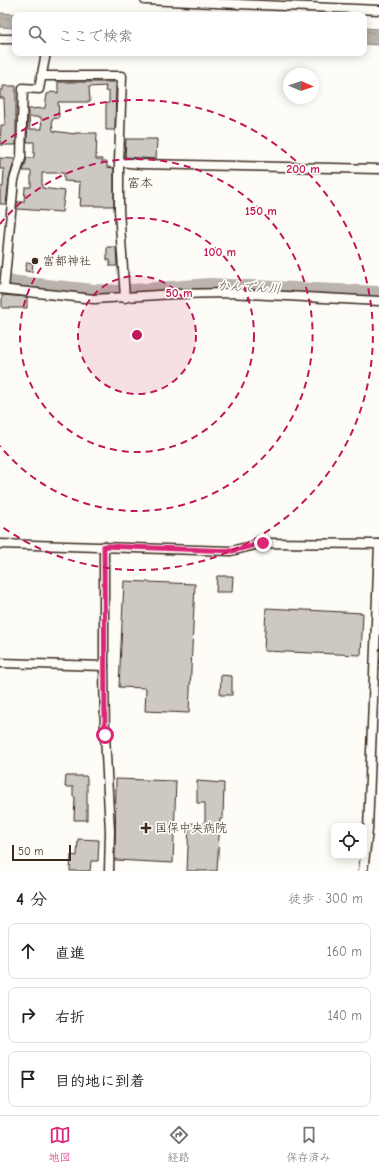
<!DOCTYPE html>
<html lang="ja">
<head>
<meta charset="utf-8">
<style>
  :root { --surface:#fff; --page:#f2f2f2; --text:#222; --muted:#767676; --line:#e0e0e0; --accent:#db2777 }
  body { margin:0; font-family:"Comic Neue","Klee One",sans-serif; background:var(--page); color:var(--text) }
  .controls { position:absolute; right:12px; bottom:12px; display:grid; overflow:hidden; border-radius:8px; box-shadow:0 2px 10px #0003 }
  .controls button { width:36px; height:36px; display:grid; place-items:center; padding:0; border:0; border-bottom:1px solid var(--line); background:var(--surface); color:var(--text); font:20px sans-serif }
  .compass { position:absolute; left:283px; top:68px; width:36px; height:36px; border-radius:50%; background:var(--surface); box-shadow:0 2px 10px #0003; rotate:92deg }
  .scale { position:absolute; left:12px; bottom:10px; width:59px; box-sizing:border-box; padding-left:4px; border:2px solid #3b2a1e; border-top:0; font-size:11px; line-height:14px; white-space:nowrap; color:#3b2a1e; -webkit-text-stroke:3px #fdfcf7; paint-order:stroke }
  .stop { position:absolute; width:12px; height:12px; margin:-9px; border:3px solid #db2777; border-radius:50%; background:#fff }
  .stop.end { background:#db2777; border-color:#fff; box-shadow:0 1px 4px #0008 }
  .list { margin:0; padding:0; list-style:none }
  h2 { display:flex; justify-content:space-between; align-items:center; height:52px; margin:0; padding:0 16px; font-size:17px }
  h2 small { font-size:13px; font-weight:400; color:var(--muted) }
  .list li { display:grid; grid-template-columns:26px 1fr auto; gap:12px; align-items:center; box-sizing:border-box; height:56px; margin:0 8px 8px; padding:0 8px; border:1px solid var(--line); border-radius:8px }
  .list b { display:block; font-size:15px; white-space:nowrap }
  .list em { font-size:13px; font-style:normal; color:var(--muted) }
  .icon { flex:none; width:22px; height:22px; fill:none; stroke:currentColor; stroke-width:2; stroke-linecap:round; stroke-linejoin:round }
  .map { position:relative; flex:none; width:379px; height:871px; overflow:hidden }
  .search { position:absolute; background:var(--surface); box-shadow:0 2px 10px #0003; left:12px; right:12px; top:12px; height:44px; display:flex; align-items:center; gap:10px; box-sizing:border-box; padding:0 14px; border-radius:8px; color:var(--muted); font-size:15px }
  .sheet { height:244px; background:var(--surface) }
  nav { display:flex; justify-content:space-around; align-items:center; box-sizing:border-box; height:56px; border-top:1px solid var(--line); background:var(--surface); font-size:11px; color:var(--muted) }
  nav a { display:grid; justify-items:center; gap:2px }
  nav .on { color:var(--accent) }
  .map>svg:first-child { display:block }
  .water { fill:url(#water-ripples); stroke:#887d74 }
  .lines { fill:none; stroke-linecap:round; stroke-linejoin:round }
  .river { stroke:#bbb4ad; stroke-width:14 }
  .building { fill:#cdc8c2; stroke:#3b2a1e; fill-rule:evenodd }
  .minor-casing { stroke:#3b2a1e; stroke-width:11 }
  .minor { stroke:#fdfcf7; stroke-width:8 }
  .route { stroke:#db2777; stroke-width:5 }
  .ring { fill:none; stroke:#c2185b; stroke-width:2; stroke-dasharray:7 5 }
  .poi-dot { fill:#3b2a1e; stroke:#fdfcf7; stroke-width:1.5 }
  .labels { text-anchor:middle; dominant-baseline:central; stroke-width:3.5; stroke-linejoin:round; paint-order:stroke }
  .poi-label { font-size:12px; fill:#3b2a1e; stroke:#fdfcf7; text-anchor:start }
  .neighbourhood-label { font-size:13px; fill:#3b2a1e; stroke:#fdfcf7 }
  .water-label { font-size:13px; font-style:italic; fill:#615349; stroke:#fdfcf7 }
  .centre { fill:#c2185b; stroke:#fdfcf7; stroke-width:2 }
  .ring-label { font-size:12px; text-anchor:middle; font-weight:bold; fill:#c2185b; stroke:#fdfcf7; stroke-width:3.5; stroke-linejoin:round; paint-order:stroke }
</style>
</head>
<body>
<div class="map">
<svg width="379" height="871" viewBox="0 0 379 871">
  <defs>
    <pattern id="water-ripples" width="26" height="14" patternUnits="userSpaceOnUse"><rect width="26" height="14" fill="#bbb4ad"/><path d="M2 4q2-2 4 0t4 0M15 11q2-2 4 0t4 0" fill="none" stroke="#99938c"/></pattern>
  </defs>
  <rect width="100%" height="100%" fill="#fdfcf7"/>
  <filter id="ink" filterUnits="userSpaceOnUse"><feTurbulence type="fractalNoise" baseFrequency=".025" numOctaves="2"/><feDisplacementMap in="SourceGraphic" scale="8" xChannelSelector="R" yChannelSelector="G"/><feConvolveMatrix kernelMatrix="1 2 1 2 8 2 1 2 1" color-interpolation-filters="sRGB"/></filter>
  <g filter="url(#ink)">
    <!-- water -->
    <g class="water">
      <path d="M 0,13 L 36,15 L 15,15 L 15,28 L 0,27 Z"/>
      <path d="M 364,28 L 379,29 L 379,45 L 364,44 Z"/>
    </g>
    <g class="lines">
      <!-- river -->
      <path class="river" d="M 0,281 L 94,291 L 119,292 L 209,285 L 379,293"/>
    </g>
    <!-- building -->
    <g class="building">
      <path d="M 58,82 L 116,82 L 115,130 L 106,130 L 106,105 L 107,103 L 109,103 L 109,92 L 105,91 L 106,86 L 89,87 L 90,102 L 58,102 L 59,118 L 52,119 L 53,131 L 75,134 L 75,133 L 97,133 L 96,159 L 102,159 L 102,162 L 107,162 L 107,167 L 114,168 L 114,206 L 80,206 L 81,198 L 79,198 L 80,182 L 64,181 L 64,173 L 42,173 L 42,188 L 65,191 L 62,212 L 17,209 L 17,202 L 24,202 L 25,187 L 31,187 L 31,171 L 23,171 L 27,158 L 33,158 L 34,156 L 34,142 L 27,142 L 28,109 L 45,108 L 47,94 L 50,93 L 51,92 L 58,93 ZM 29,117 L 41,117 L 42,129 L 30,129 Z"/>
      <path d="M 3,86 L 16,86 L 16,145 L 0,145 L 1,125 L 5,125 L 4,98 L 0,98 L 0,90 L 3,90 Z"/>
      <path d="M 126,139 L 157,139 L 156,159 L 125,157 Z"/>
      <path d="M 0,158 L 15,159 L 9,179 L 6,204 L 0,204 L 0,187 L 3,187 L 4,169 L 0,169 Z"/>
      <path d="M 107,247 L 116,247 L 117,266 L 110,266 L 110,260 L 107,260 Z"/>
      <path d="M 27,262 L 33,263 L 32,272 L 25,271 Z"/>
      <path d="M 2,295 L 27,297 L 27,308 L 2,308 Z"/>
      <path d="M 217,576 L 233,576 L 232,592 L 216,592 Z"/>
      <path d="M 124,581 L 195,584 L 189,713 L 145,711 L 146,688 L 119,687 Z"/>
      <path d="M 266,608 L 363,613 L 361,655 L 264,651 Z"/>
      <path d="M 221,675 L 232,676 L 232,695 L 220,695 Z"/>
      <path d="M 66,776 L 86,776 L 87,778 L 87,820 L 74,820 L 75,797 L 73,797 L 73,787 L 65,787 Z"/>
      <path d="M 116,779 L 176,781 L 173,863 L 115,860 Z"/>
      <path d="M 197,781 L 224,783 L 223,819 L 220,819 L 217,871 L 187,871 L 189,823 L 205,824 L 205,803 L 197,803 Z"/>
      <path d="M 78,839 L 99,840 L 98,861 L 91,861 L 90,871 L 70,871 L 71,855 L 77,856 Z"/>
    </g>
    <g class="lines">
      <!-- minor casing -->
      <g class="minor-casing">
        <g id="minor">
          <path d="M 145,0 L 379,10"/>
          <path d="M 0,39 L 15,39"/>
          <path d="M 41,76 L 122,76 L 119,162 L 119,210 L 125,298"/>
          <path d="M 119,162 L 140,164 L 379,169"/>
          <path d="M 0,289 L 94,299 L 174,294 L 229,293 L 379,301"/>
          <path d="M 4,289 L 14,180 L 21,158 L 23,88 L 39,89 L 46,53"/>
          <path d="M 0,544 L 231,551 L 263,543 L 379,544"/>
          <path d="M 104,546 L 104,666 L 105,735 L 110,831 L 109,871"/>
          <path d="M 0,663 L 104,666"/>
          <path d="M 363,871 L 368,830 L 379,544"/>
        </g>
      </g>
      <!-- minor -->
      <use href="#minor" class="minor"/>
    </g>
  </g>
  <g class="lines" filter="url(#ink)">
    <!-- route -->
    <path class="route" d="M 105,735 L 104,546 L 232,551 L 263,543"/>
  </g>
  <!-- distance rings -->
  <circle cx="137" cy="335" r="59" fill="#c2185b" fill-opacity=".12"/>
  <g class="ring">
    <circle cx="137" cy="335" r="59"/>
    <circle cx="137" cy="335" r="117"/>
    <path d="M0 224A176 176 0 1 1 0 446"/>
    <path d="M1 144A235 235 0 1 1 1 526"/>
  </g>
  <!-- markers -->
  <g class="poi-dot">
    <circle cx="35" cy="261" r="4"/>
    <path d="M144 822h4v4h4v4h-4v4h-4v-4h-4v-4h4z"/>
  </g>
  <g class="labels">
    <!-- poi labels -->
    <g class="poi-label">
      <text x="43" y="261">富都神社</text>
      <text x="155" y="828">国保中央病院</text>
    </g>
    <!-- neighbourhood labels -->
    <g class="neighbourhood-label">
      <text x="140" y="182">富本</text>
    </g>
    <!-- water labels -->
    <g class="water-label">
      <text transform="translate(249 287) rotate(3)">かんでん川</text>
    </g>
  </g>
  <circle cx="137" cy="335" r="6" class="centre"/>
  <g class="ring-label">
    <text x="303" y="173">200 m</text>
    <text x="261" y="215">150 m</text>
    <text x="220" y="256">100 m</text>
    <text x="179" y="297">50 m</text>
  </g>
</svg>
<div class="controls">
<button><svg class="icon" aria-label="locate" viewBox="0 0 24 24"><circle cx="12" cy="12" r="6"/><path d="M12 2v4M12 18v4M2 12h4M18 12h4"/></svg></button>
</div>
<svg class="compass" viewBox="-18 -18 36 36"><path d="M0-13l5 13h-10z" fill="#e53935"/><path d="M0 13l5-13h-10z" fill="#767676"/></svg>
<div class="scale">50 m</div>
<div class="stop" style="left:105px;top:735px"></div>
<div class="stop end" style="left:263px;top:543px"></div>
<div class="search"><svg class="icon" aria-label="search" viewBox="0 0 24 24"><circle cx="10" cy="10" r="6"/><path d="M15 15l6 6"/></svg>ここで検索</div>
</div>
<section class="sheet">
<h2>4 分<small>徒歩 · 300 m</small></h2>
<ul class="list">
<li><svg class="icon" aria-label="ahead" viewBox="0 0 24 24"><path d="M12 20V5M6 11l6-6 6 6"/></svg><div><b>直進</b></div><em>160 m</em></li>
<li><svg class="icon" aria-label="right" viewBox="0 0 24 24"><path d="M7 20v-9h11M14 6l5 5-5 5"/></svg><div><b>右折</b></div><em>140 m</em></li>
<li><svg class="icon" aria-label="arrive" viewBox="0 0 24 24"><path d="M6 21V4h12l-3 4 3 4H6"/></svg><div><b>目的地に到着</b></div></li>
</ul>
</section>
<nav>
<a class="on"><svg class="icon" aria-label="map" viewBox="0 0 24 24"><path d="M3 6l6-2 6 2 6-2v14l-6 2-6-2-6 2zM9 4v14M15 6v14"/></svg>地図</a>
<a><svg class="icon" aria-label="directions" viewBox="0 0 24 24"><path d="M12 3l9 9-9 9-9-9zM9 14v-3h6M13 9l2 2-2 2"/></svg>経路</a>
<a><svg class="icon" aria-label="saved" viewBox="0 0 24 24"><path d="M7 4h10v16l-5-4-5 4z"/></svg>保存済み</a>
</nav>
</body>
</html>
